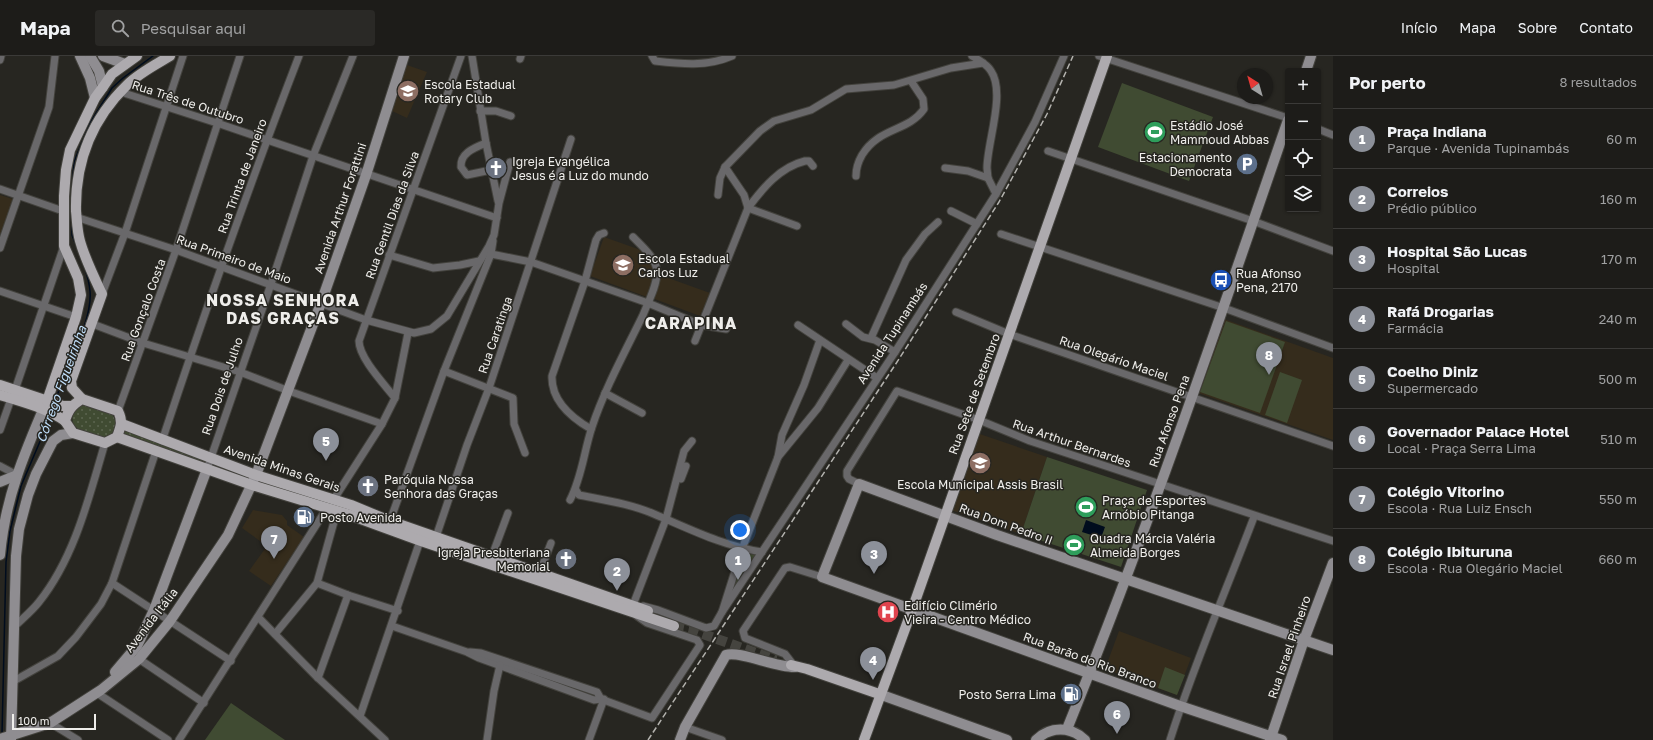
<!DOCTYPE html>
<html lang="pt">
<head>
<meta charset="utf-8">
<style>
  :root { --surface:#1d1c19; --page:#2a2926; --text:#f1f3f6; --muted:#a0a1a2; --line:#3b3a38; --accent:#8c9099 }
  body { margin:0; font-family:"Golos Text",sans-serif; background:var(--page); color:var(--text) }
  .controls { position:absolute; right:12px; top:12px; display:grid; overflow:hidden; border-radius:4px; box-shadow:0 1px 3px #0004 }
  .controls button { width:36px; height:36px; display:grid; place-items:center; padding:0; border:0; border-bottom:1px solid var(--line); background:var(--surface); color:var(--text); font:20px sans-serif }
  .compass { position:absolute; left:1237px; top:12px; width:36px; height:36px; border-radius:50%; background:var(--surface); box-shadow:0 1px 3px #0004; rotate:323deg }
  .scale { position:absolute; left:12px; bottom:10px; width:84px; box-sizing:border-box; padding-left:4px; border:2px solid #efeeeb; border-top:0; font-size:11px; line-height:14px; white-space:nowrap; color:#efeeeb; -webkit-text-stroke:3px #272621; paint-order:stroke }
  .you { position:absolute; left:740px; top:474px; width:14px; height:14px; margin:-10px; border:3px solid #fff; border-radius:50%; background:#1a73e8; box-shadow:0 0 0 6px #1a73e833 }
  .badge { display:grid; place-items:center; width:26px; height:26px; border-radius:50%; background:var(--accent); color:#fff; font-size:13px; font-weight:700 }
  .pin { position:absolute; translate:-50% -33px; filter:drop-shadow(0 1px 2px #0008) }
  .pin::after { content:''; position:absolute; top:21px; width:14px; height:12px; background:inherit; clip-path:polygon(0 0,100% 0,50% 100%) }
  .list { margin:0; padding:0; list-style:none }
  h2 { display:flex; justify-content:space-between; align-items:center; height:52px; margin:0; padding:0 16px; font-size:17px }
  h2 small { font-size:13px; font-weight:400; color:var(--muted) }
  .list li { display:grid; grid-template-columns:26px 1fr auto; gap:12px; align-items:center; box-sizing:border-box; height:60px; padding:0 16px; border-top:1px solid var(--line) }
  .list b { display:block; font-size:15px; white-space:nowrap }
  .list p { margin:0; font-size:13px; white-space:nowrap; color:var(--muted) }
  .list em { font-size:13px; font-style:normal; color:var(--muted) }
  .icon { flex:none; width:22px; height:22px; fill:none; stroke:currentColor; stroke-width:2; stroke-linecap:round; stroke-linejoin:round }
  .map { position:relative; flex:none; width:1333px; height:684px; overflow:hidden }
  header { display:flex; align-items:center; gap:24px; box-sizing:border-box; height:56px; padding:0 20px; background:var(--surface); border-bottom:1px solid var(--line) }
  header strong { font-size:19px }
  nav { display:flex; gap:22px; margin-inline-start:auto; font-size:14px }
  .search { width:280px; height:36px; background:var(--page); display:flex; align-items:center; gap:10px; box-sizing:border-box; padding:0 14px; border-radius:4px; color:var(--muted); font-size:15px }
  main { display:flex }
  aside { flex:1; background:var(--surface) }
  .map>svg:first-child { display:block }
  .education { fill:#352c1c }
  .grass { fill:url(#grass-dots) }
  .pitch { fill:#404b32 }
  .water { fill:#000c1d }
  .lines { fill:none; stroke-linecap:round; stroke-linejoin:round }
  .stream { stroke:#000c1d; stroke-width:1.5 }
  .primary-tunnel { stroke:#45443f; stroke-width:10; stroke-dasharray:10 5; stroke-linecap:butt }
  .street-casing { stroke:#43423d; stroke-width:9 }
  .secondary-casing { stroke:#43423d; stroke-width:12 }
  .primary-casing { stroke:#43423d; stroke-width:12 }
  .street { stroke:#69686a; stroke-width:7 }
  .secondary { stroke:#8f8d91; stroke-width:10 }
  .primary { stroke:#adaaae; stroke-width:10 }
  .rail { stroke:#b4b3af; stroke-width:1.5; stroke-dasharray:6 3; stroke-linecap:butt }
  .labels { text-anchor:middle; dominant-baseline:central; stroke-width:3; stroke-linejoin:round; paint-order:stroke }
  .poi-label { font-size:12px; fill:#efeeeb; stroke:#272621; text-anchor:start }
  .street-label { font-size:12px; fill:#efeeeb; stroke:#272621 }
  .water-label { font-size:13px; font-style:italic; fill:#bfdefa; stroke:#272621 }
  .district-label { font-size:16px; font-weight:bold; letter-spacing:1px; fill:#efeeeb; stroke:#272621 }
</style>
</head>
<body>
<header>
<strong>Mapa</strong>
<div class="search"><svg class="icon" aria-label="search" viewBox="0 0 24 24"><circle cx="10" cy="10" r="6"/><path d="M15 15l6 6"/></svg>Pesquisar aqui</div>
<nav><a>Início</a><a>Mapa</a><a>Sobre</a><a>Contato</a></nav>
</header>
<main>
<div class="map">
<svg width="1333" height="684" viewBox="0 0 1333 684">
  <defs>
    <pattern id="grass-dots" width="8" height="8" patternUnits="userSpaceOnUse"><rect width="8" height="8" fill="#404b32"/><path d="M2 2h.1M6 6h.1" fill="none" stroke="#5c6550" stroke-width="1.8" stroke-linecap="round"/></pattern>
  </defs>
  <rect width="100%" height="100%" fill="#272621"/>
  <!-- education -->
  <g class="education">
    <path d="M 407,9 L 427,16 L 407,62 L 390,54 Z"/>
    <path d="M 0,139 L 13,143 L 0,180 Z"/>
    <path d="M 604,181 L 638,193 L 648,201 L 654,212 L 654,220 L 647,241 L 590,220 Z"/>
    <path d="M 660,219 L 710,237 L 700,260 L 652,242 Z"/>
    <path d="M 1224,263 L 1333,302 L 1333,384 L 1198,337 Z"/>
    <path d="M 974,376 L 1047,401 L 1021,478 L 948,453 Z"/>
    <path d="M 253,454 L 282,459 L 287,465 L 287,469 L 304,481 L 271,530 L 249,515 L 267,490 L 242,472 Z"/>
    <path d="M 1119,575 L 1191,602 L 1177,639 L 1105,613 Z"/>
  </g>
  <!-- grass -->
  <g class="grass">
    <path d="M 83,347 L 112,357 L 117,369 L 113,378 L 103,384 C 90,378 68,375 73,357 Z"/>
    <path d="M 127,374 L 401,471 L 272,431 L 125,380 L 123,376 Z"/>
    <path d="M 743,495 L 758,500 L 726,548 Z"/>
  </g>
  <!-- pitch -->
  <g class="pitch">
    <path d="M 1122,27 L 1213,61 L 1189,125 L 1098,91 Z"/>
    <path d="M 1226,265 L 1285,286 L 1260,357 L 1200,336 Z"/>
    <path d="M 1280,316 L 1302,324 L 1287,367 L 1265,359 Z"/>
    <path d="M 1047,401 L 1147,434 L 1121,511 L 1021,478 Z"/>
    <path d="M 1165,611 L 1185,619 L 1177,639 L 1158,632 Z"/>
    <path d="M 231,647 L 285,684 L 205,684 Z"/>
  </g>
  <!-- water -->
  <path class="water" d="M 1086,464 L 1105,471 L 1101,482 L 1082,476 Z"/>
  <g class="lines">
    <!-- stream -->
    <g class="stream">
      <path d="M 72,137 L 74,106 L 90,67 L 112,32 L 123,22 L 153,0"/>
      <path d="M 56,343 C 65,314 93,264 90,235 C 88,216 79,197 72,179 L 72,171"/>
      <path d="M 2,678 L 6,506 L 10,475 L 21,430 L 50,362"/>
    </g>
    <!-- primary-tunnel -->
    <path class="primary-tunnel" d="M 674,570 L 689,573 L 776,604"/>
    <!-- street casing -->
    <g class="street-casing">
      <g id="street">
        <path d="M 472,0 L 486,87 L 498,145"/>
        <path d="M 652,0 L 655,5 C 681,8 707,11 732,0"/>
        <path d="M 972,0 C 979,4 987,8 991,15 C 1006,37 987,87 987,112 L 988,122 L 996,138"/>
        <path d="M 1099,0 L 1288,62"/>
        <path d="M 520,3 L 521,0"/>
        <path d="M 0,4 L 1,0"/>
        <path d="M 121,35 L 127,38 L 217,67 L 497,162"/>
        <path d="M 480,55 L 496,55 L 511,60"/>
        <path d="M 1318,73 L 1333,79"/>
        <path d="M 486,87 C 474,92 460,97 461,111 L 467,119 L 491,114"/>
        <path d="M 1048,95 L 1253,165 L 1333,195"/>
        <path d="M 725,111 L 744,139 L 748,152 L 797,170"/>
        <path d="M 945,112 L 968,115 L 988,122"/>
        <path d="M 856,120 C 856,112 858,106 862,99 C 879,71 908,76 924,53 L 923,43 L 911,25"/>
        <path d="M 0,133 L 63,155"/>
        <path d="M 718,139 L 720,122 L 725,111 L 760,75 L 774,65 L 811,54 L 846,33 L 894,29 L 951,12 L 983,7"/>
        <path d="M 951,155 L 977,168"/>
        <path d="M 76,161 L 176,194 L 366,264 L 414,277 L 431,273 L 447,260 L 489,190 L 494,179 L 499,147 L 510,106"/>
        <path d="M 1001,178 L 1224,252 L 1333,292"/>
        <path d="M 0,192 L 49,51 L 55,0"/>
        <path d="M 491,198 L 531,206 L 648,247 L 701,269 L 726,273"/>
        <path d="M 389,199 L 433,212 L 460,209 L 479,205"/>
        <path d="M 0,235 L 76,261"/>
        <path d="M 102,238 L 125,177 L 183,0"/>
        <path d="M 956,256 L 1009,278 L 1333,390"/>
        <path d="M 90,267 L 143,287 L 240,316 L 289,335 L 382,368"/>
        <path d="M 846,268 L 863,281 L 875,284 L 895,296"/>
        <path d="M 798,269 L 877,322"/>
        <path d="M 871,282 L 906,204 L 925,178 L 938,166"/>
        <path d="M 695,285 L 748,152 C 763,132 780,111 805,105 L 809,105 L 813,110"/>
        <path d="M 444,315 L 513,342 L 514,368 L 525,397"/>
        <path d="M 15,334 L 64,190"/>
        <path d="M 605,337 L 642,357"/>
        <path d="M 395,342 L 408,277"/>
        <path d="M 118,355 L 176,194 L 240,0"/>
        <path d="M 591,373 C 572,362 551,345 552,320 L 585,225 L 596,184 L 599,179 L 604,177"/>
        <path d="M 0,374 L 11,343"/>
        <path d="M 162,385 C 205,255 250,127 299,0"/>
        <path d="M 778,401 L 818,352 L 848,304"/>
        <path d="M 0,410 L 17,419"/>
        <path d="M 207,413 L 271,228 L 313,100 L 353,0"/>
        <path d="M 681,423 L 686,410"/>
        <path d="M 859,428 L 849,423 L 847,420 L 847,415 L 897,335 L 979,364 L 1030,385 L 1333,485"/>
        <path d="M 576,434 L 579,439 C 604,444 631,448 654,458 C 690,473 723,490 762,496"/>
        <path d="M 334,443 L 382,368 L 395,342 C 385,329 359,302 359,285 L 461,0"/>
        <path d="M 570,444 C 582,421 584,395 592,371 C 605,332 625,296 643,259 C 648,246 657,230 657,216 C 657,203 642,190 633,181"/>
        <path d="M 390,465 L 444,315 L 491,198 L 493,185"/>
        <path d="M 436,481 L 467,389 L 489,332 L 571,83"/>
        <path d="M 492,500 L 508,457"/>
        <path d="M 538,521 L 551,487"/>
        <path d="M 112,527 L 231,605"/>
        <path d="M 317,527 L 348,539 L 398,555"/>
        <path d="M 633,549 L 666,463 L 684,395 L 692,385"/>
        <path d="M 643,550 L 658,554 L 706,572 L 714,570 L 722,556 L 742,493 L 778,401 L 782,379 L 804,329 L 820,284"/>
        <path d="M 722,556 L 895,296 L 996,138 L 1035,66 L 1064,0"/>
        <path d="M 258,561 L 318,622 L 385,684"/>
        <path d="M 392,570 L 467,596 L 479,602 L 594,644 L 601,643 L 652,662 L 700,589 L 697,584 L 647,567 L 637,560"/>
        <path d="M 13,572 C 22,563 32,555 39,546 C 75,501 89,441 105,387"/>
        <path d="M 275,578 L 317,527 L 337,455"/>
        <path d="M 470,596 L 481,597 L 597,636 L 601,643"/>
        <path d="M 139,603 L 204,647"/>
        <path d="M 795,611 L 785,598 L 745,582 L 743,575 L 785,512 L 790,511 L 822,521"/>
        <path d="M 318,622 L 348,539"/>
        <path d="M 12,626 L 58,600 L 76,581 L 101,548 L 112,527 L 156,395"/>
        <path d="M 97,637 L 168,684"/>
        <path d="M 360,660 L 421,482"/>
        <path d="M 50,667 L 78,684"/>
        <path d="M 685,671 L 722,684"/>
        <path d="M 179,684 L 327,452"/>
        <path d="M 487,684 L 494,635 L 500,609"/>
        <path d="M 589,684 L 604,643"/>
        <path d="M 1170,684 C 1194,608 1226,535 1254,461"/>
      </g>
    </g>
    <!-- secondary casing -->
    <g class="secondary-casing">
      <g id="secondary">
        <path d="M 80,0 L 90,22 L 95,42"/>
        <path d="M 90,0 L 99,15 L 103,31"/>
        <path d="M 103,0 L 125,8"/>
        <path d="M 1306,15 L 1311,0"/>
        <path d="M 0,426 L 17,419"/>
        <path d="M 0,499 C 5,443 24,398 46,347"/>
        <path d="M 115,616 L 137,590 L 154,554 L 207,413"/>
        <path d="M 879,638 L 1007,684"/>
        <path d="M 1067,673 C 1148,473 1218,268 1288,64"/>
        <path d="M 0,683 L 50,667 L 101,634 L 139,603 L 170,565 L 228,479 L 256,419 L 321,247 L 366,119 L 404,0"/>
        <path d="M 11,684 L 16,500 L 19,473 L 28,439 L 36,418 L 53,385 L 61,379 L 73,377"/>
        <path d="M 680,684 L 685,671 L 726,599 C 739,594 776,612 795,611"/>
        <path d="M 1036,684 C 1050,670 1071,670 1085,684"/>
        <path d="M 1270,684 L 1304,584 L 1333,507"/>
        <path d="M 1282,684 L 1180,650 L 822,521 L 859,428 L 997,479 L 1333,594"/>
      </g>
    </g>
    <!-- primary casing -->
    <g class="primary-casing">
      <g id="primary">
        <path d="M 0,329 L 63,350 L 71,350"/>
        <path d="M 0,339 C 22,346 47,352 65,365"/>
        <path d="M 82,343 L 72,332 L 71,325 L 102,238 C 94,221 85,203 80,185 C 77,175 77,164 76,155 C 75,106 92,63 127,29 C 139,17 155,9 170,0"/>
        <path d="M 82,343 L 118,355 C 123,365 121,370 117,381 L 105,387 L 73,377 L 65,365 C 68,354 72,349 82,343 Z"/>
        <path d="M 47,345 L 76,261 L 81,239 L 78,222 L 64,190 L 64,140 L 66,114 L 70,94 L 95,42 L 103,31 L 112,18 L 137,0"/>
        <path d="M 122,368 L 256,419 L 351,449 L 390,465 L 648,555"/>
        <path d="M 117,381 L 252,429 L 347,458 L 421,485 L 674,570"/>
        <path d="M 791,609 L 807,613 L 879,638"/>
        <path d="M 864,684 L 912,554 L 1107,0"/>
      </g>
    </g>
    <!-- street -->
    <use href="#street" class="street"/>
    <!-- secondary -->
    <use href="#secondary" class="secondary"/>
    <!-- primary -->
    <use href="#primary" class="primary"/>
    <!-- rail -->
    <path class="rail" d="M 648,684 L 899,303 L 999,146 L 1047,58 L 1073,0"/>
  </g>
  <!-- icons -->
  <defs>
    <g id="school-disc" transform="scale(1.15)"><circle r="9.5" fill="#8d6e63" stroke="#272621"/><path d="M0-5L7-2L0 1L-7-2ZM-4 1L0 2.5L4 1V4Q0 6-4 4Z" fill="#fff"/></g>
    <g id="stadium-disc" transform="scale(1.15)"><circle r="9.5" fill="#2e9e5b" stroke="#272621"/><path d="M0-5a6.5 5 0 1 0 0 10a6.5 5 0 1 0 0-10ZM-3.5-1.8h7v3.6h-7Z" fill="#fff"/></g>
    <g id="parking-disc" transform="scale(1.15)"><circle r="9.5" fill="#5c6f8a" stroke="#272621"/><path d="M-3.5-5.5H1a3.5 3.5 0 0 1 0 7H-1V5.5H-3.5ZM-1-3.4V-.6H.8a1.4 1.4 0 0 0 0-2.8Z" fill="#fff"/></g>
    <g id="church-disc" transform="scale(1.15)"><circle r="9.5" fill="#6b7280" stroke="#272621"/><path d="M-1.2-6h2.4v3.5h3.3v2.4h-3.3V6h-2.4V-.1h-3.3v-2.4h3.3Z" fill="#fff"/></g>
    <g id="bus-disc" transform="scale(1.15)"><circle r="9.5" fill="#1a4fb4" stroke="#272621"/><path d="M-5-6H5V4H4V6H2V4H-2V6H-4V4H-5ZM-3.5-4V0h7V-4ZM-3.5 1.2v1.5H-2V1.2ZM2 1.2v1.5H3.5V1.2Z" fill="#fff"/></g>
    <g id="fuel-disc" transform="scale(1.15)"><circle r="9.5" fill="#5c6f8a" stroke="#272621"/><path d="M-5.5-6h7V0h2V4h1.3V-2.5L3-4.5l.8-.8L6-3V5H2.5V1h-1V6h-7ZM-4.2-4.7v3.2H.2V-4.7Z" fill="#fff"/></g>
    <g id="hospital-disc" transform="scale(1.15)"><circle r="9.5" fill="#e0444e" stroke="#272621"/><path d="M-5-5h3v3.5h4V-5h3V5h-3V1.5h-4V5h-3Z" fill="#fff"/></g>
  </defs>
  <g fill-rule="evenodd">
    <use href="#school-disc" x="408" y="35"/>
    <use href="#stadium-disc" x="1155" y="76"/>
    <use href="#parking-disc" x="1247" y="108"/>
    <use href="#church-disc" x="496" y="112"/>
    <use href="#school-disc" x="623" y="209"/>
    <use href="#bus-disc" x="1221" y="224"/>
    <use href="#school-disc" x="980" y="407"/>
    <use href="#church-disc" x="368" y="430"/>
    <use href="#stadium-disc" x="1086" y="451"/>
    <use href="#fuel-disc" x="304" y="461"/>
    <use href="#stadium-disc" x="1074" y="489"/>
    <use href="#church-disc" x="566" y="503"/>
    <use href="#hospital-disc" x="888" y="556"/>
    <use href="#fuel-disc" x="1071" y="638"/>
  </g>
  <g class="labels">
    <!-- poi labels -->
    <g class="poi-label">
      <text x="424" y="28">Escola Estadual<tspan x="424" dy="14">Rotary Club</tspan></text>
      <text x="1170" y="69">Estádio José<tspan x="1170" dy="14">Mammoud Abbas</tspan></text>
      <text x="1232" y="101" text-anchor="end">Estacionamento<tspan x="1232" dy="14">Democrata</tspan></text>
      <text x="512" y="105">Igreja Evangélica<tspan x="512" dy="14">Jesus é a Luz do mundo</tspan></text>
      <text x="638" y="202">Escola Estadual<tspan x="638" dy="14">Carlos Luz</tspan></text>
      <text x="1236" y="217">Rua Afonso<tspan x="1236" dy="14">Pena, 2170</tspan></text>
      <text x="384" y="423">Paróquia Nossa<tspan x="384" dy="14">Senhora das Graças</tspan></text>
      <text x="980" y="428" text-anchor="middle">Escola Municipal Assis Brasil</text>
      <text x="1102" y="444">Praça de Esportes<tspan x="1102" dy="14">Arnóbio Pitanga</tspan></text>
      <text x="320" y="461">Posto Avenida</text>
      <text x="1090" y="482">Quadra Márcia Valéria<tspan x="1090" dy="14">Almeida Borges</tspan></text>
      <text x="550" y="496" text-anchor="end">Igreja Presbiteriana<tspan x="550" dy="14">Memorial</tspan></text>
      <text x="904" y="549">Edifício Climério<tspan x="904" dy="14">Vieira - Centro Médico</tspan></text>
      <text x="1056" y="638" text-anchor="end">Posto Serra Lima</text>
    </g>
    <!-- street labels -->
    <g class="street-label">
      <text transform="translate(188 46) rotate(18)">Rua Três de Outubro</text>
      <text transform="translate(242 120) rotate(-70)">Rua Trinta de Janeiro</text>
      <text transform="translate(340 152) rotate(-71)">Avenida Arthur Forattini</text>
      <text transform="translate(392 159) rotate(-70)">Rua Gentil Dias da Silva</text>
      <text transform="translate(234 203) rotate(20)">Rua Primeiro de Maio</text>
      <text transform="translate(143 254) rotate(-70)">Rua Gonçalo Costa</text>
      <text transform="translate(892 277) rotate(-57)">Avenida Tupinambás</text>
      <text transform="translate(495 279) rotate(-71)">Rua Caratinga</text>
      <text transform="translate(1114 302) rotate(19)">Rua Olegário Maciel</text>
      <text transform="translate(222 330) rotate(-71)">Rua Dois de Julho</text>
      <text transform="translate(974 338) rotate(-70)">Rua Sete de Setembro</text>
      <text transform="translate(1169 365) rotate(-70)">Rua Afonso Pena</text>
      <text transform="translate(1072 387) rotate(19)">Rua Arthur Bernardes</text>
      <text transform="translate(282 412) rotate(19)">Avenida Minas Gerais</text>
      <text transform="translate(1006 468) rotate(20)">Rua Dom Pedro II</text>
      <text transform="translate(151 564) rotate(-52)">Avenida Itália</text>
      <text transform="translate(1289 591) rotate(-71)">Rua Israel Pinheiro</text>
      <text transform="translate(1090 604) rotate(20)">Rua Barão do Rio Branco</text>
    </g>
    <!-- water labels -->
    <g class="water-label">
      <text transform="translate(61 328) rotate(-70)">Córrego Figueirinha</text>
    </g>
    <!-- district labels -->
    <g class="district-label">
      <text x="283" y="244">NOSSA SENHORA<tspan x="283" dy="18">DAS GRAÇAS</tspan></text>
      <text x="691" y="267">CARAPINA</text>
    </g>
  </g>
</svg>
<div class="controls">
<button>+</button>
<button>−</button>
<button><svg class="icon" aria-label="locate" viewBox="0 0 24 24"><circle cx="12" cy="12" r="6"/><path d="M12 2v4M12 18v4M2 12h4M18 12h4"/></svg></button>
<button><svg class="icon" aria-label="layers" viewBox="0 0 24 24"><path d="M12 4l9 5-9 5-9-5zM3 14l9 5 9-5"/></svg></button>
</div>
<svg class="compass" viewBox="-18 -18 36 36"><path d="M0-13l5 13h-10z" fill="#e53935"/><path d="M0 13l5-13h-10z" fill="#a0a1a2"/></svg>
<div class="scale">100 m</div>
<div class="you"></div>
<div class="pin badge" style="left:738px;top:524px">1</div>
<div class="pin badge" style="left:617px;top:535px">2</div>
<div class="pin badge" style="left:874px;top:518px">3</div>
<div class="pin badge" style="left:873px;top:624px">4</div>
<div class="pin badge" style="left:326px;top:405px">5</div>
<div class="pin badge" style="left:1117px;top:678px">6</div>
<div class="pin badge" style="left:274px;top:503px">7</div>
<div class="pin badge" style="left:1269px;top:319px">8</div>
</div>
<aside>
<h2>Por perto<small>8 resultados</small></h2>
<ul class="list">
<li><span class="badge">1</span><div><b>Praça Indiana</b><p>Parque · Avenida Tupinambás</p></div><em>60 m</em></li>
<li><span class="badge">2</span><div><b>Correios</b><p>Prédio público</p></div><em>160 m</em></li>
<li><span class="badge">3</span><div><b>Hospital São Lucas</b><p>Hospital</p></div><em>170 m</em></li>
<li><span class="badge">4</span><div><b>Rafá Drogarias</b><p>Farmácia</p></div><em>240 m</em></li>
<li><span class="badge">5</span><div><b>Coelho Diniz</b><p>Supermercado</p></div><em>500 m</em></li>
<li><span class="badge">6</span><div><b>Governador Palace Hotel</b><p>Local · Praça Serra Lima</p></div><em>510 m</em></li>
<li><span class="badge">7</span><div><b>Colégio Vitorino</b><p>Escola · Rua Luiz Ensch</p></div><em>550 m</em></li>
<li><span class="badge">8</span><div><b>Colégio Ibituruna</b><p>Escola · Rua Olegário Maciel</p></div><em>660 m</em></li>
</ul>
</aside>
</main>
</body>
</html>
